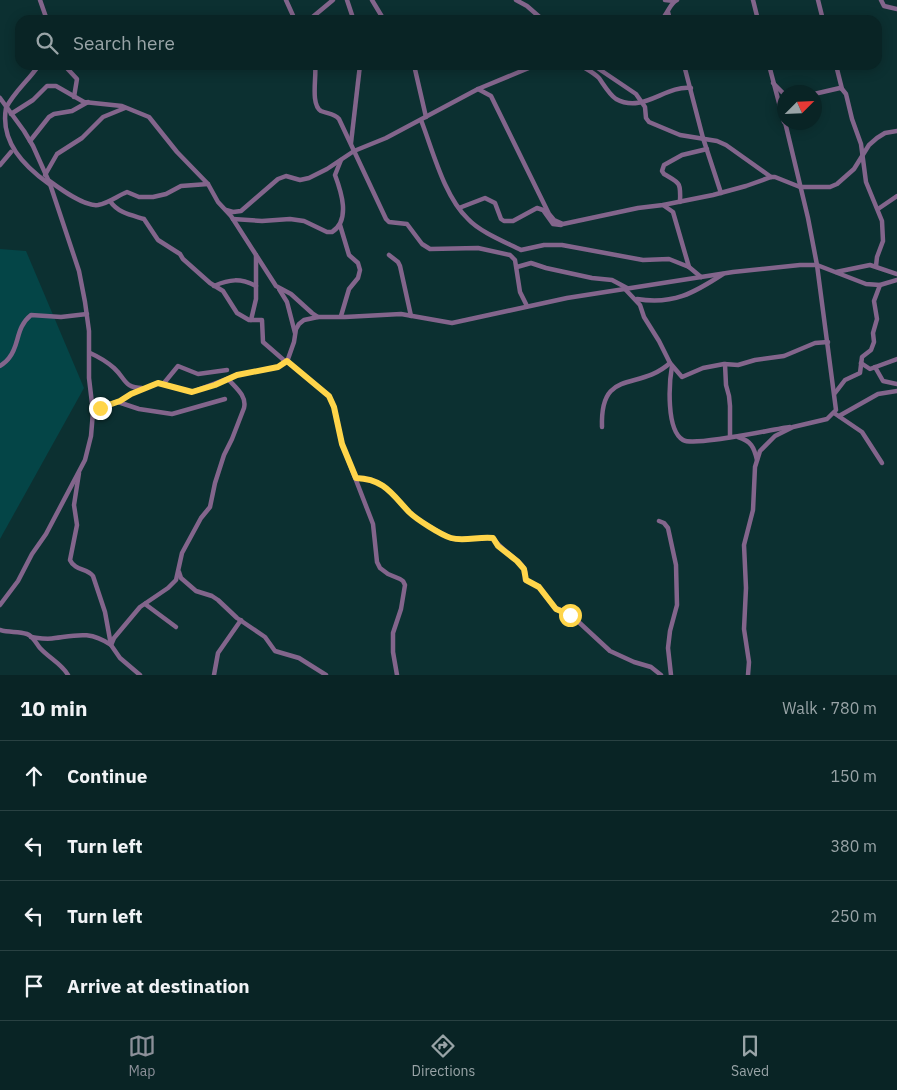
<!DOCTYPE html>
<html lang="en">
<head>
<meta charset="utf-8">
<style>
  :root { --surface:#092425; --page:#173032; --text:#f1f3f6; --muted:#99a4a7; --line:#294142; --accent:#8c9099 }
  body { margin:0; font-family:"IBM Plex Sans",sans-serif; background:var(--page); color:var(--text) }
  .compass { position:absolute; left:777px; top:85px; width:45px; height:45px; border-radius:50%; background:var(--surface); box-shadow:0 2px 12px #0003; rotate:66deg }
  .stop { position:absolute; width:15px; height:15px; margin:-11px; border:4px solid #ffd54a; border-radius:50%; background:#fff }
  .stop.end { background:#ffd54a; border-color:#fff; box-shadow:0 1px 5px #0008 }
  .list { margin:0; padding:0; list-style:none }
  h2 { display:flex; justify-content:space-between; align-items:center; height:65px; margin:0; padding:0 20px; font-size:21px }
  h2 small { font-size:16px; font-weight:400; color:var(--muted) }
  .list li { display:grid; grid-template-columns:32px 1fr auto; gap:15px; align-items:center; box-sizing:border-box; height:70px; padding:0 20px; border-top:1px solid var(--line) }
  .list b { display:block; font-size:19px; white-space:nowrap }
  .list em { font-size:16px; font-style:normal; color:var(--muted) }
  .icon { flex:none; width:28px; height:28px; fill:none; stroke:currentColor; stroke-width:2; stroke-linecap:round; stroke-linejoin:round }
  .map { position:relative; flex:none; width:897px; height:675px; overflow:hidden }
  .search { position:absolute; background:var(--surface); box-shadow:0 2px 12px #0003; left:15px; right:15px; top:15px; height:55px; display:flex; align-items:center; gap:12px; box-sizing:border-box; padding:0 18px; border-radius:15px; color:var(--muted); font-size:19px }
  .sheet { height:345px; background:var(--surface) }
  nav { display:flex; justify-content:space-around; align-items:center; box-sizing:border-box; height:70px; border-top:1px solid var(--line); background:var(--surface); font-size:14px; color:var(--muted) }
  nav a { display:grid; justify-items:center; gap:2px }
  nav .on { color:var(--accent) }
  .map>svg:first-child { display:block }
  .green { fill:#044547 }
  .lines { fill:none; stroke-linecap:round; stroke-linejoin:round }
  .street { stroke:#83658c; stroke-width:4.5 }
  .route { stroke:#ffd54a; stroke-width:6 }
</style>
</head>
<body>
<div class="map">
<svg width="897" height="675" viewBox="0 0 897 675">
  <rect width="100%" height="100%" fill="#0c3031"/>
  <!-- green -->
  <path class="green" d="M 0,249 L 26,251 L 84,388 L 0,539 Z"/>
  <g class="lines">
    <!-- street -->
    <g class="street">
      <path d="M 40,0 L 47,20"/>
      <path d="M 286,0 L 295,20"/>
      <path d="M 347,0 L 353,18"/>
      <path d="M 372,0 L 384,20"/>
      <path d="M 516,0 L 527,6 L 543,20"/>
      <path d="M 665,0 L 674,1"/>
      <path d="M 753,0 L 758,20"/>
      <path d="M 818,0 L 823,20"/>
      <path d="M 881,0 L 884,6 L 897,9"/>
      <path d="M 668,12 L 670,20"/>
      <path d="M 309,20 L 333,0"/>
      <path d="M 661,20 C 668,14 669,4 677,0"/>
      <path d="M 39,65 C 29,80 14,92 6,108 C 0,142 24,166 49,184"/>
      <path d="M 64,65 L 77,79 L 74,97"/>
      <path d="M 315,65 C 317,76 310,104 321,111 C 328,114 334,113 339,119 L 386,219 L 389,222 L 407,224 L 422,244 L 430,249 L 478,248 L 510,255 L 515,260 L 520,292 L 527,306"/>
      <path d="M 414,65 L 426,117"/>
      <path d="M 580,65 C 586,69 593,72 599,78 C 604,85 609,94 616,99 C 643,114 665,85 691,88"/>
      <path d="M 593,65 L 636,94 L 645,107 L 646,118 L 649,122 L 680,135 L 717,141 L 726,145 L 771,177"/>
      <path d="M 684,65 L 703,138 L 721,193"/>
      <path d="M 769,65 L 784,122"/>
      <path d="M 836,65 L 842,89"/>
      <path d="M 773,83 L 784,94"/>
      <path d="M 478,89 L 491,96 L 549,214 L 554,220 L 563,224 L 638,208 L 663,205 L 713,195 L 746,186 L 771,177 L 775,177 L 800,187 L 830,187 L 837,184 L 854,169 L 869,145 L 877,138 L 885,133 L 897,131"/>
      <path d="M 814,94 L 840,88 L 842,89 L 846,94 L 852,119 L 861,144 L 866,182 L 882,221 L 883,241 L 877,257 L 876,266"/>
      <path d="M 0,98 L 24,131 L 33,146 L 50,184 L 79,271 L 85,302 L 89,331 L 89,378 L 93,412 L 91,436 L 85,460 L 46,534 L 32,554 L 18,581 L 0,605"/>
      <path d="M 11,114 L 33,100 L 47,86 L 56,86 L 84,102 L 122,106 L 149,117 L 177,152 L 208,184 L 218,202 L 231,216 L 276,286 L 291,294 L 312,313 L 318,317"/>
      <path d="M 421,120 C 433,151 444,196 468,219 C 480,232 505,242 521,250 L 544,245 L 562,245 L 643,260 L 669,259 L 689,267 L 701,277"/>
      <path d="M 30,141 L 49,117 L 54,114 L 72,111 L 88,102"/>
      <path d="M 351,143 L 360,65"/>
      <path d="M 0,165 L 11,152"/>
      <path d="M 45,175 L 57,154 L 82,138 L 103,117 L 125,108"/>
      <path d="M 48,180 C 59,188 84,207 98,205 C 109,203 117,196 127,192 L 139,197 L 153,197 L 166,194 L 181,186 L 208,184"/>
      <path d="M 110,201 C 118,213 131,215 144,219 L 158,240 L 180,254 L 183,259 L 210,283 L 223,291 L 237,313 L 249,320 L 262,320 L 263,342 L 286,362"/>
      <path d="M 680,202 C 681,181 679,183 664,174 L 662,171 L 664,165 L 682,155 L 707,149"/>
      <path d="M 663,205 L 673,212 L 689,267"/>
      <path d="M 459,208 L 485,198 L 495,203 L 501,219 L 504,221 L 513,221 L 537,208 L 543,210 L 553,224 L 561,225"/>
      <path d="M 878,209 L 897,196"/>
      <path d="M 226,210 L 233,212 L 241,211 L 278,179 L 286,176 L 300,180 L 309,178 L 327,169 L 354,151 L 386,138 L 478,89 L 536,65"/>
      <path d="M 233,219 L 262,221 L 290,219 L 304,221 L 327,232 L 332,232 C 351,220 341,191 335,175 L 341,160"/>
      <path d="M 340,225 L 349,255 L 358,263 L 360,270 L 358,278 L 349,289 L 341,316"/>
      <path d="M 389,255 L 398,262 L 400,266 L 411,316"/>
      <path d="M 517,267 L 531,263 L 546,268 L 592,278 L 612,280 L 627,288"/>
      <path d="M 836,272 L 870,265 L 897,274"/>
      <path d="M 214,286 C 230,279 240,278 256,286"/>
      <path d="M 279,289 L 287,302 L 295,333"/>
      <path d="M 625,289 L 640,305 L 644,317 L 659,341 L 670,363 L 682,377 L 703,368 L 724,364 L 738,365 L 755,360 L 784,356 L 815,343 L 828,342"/>
      <path d="M 637,299 C 673,305 694,293 723,274"/>
      <path d="M 251,320 L 256,299 L 256,255"/>
      <path d="M 90,353 C 99,357 106,361 114,368 C 126,379 124,388 142,388"/>
      <path d="M 287,361 L 329,396 L 334,407 L 342,444 L 373,524 L 377,562 L 380,568 L 388,574 L 400,579 L 403,581 L 405,585 L 401,609 L 393,633 L 393,652 L 397,675"/>
      <path d="M 861,363 L 870,369 L 897,359"/>
      <path d="M 725,364 L 726,385 L 729,396 L 730,406 L 730,437"/>
      <path d="M 0,366 C 3,364 7,361 9,358 C 20,345 15,328 31,315 L 61,317 L 87,314"/>
      <path d="M 672,366 C 669,383 666,430 683,440 C 694,447 773,429 790,427"/>
      <path d="M 875,367 L 883,381 L 897,384"/>
      <path d="M 164,383 L 178,366 L 198,374 L 227,370"/>
      <path d="M 835,393 L 845,380 L 860,373 L 862,357 L 871,350 L 874,342 L 873,333 L 877,319 L 874,301 L 880,285"/>
      <path d="M 118,402 L 139,409 L 172,414 L 225,399"/>
      <path d="M 93,412 L 104,406 L 120,401 L 131,394 L 158,383 L 192,392 L 237,375 L 278,367 L 288,359 L 294,342 L 296,329 L 299,324 L 304,320 L 318,317 L 345,317 L 401,314 L 452,323 L 567,298 L 733,272 L 800,265 L 817,265 L 866,284 L 880,285 L 897,280"/>
      <path d="M 834,413 L 862,432 L 882,463"/>
      <path d="M 839,416 L 878,394 L 897,391"/>
      <path d="M 602,427 C 600,367 638,392 670,363"/>
      <path d="M 738,437 C 751,441 754,447 757,460"/>
      <path d="M 79,473 L 74,505 L 77,525 L 70,560 C 75,571 87,568 93,576 L 105,612 L 111,645 L 120,658 L 140,675"/>
      <path d="M 356,478 C 384,479 392,494 409,512 C 416,519 441,534 451,538 C 464,542 480,536 493,538 C 500,550 523,561 525,571 C 526,574 525,577 525,580 L 538,586 L 554,607 L 570,614 L 610,651 L 634,662 L 651,667 L 661,675"/>
      <path d="M 659,521 L 664,523 L 668,528 L 676,565 L 677,605 L 670,631 L 668,648 L 671,675"/>
      <path d="M 179,572 L 181,578 L 196,591 L 212,596 L 218,600 L 237,618 L 265,637 L 275,651 L 299,658 L 326,675"/>
      <path d="M 145,604 L 176,627"/>
      <path d="M 0,630 C 9,633 18,631 27,634 C 33,636 36,643 40,648 C 49,658 62,664 68,675"/>
      <path d="M 31,637 C 39,638 47,640 55,638 C 78,635 90,631 111,645 L 114,638 L 140,607 L 168,588 L 176,580 L 182,553 L 201,518 L 210,507 L 215,483 L 224,455 L 232,439 L 244,408 C 247,396 236,388 228,379"/>
      <path d="M 214,675 L 218,653 L 241,620"/>
      <path d="M 748,675 L 749,662 L 744,629 L 746,588 L 744,545 L 753,510 L 755,467 L 760,451 L 775,436 L 793,427 L 827,419 L 836,410 L 817,265 L 808,218 L 785,122"/>
    </g>
  </g>
  <g class="lines">
    <!-- route -->
    <path class="route" d="M 100,408 L 120,401 L 131,394 L 158,383 L 192,392 L 215,385 L 237,375 L 278,367 L 287,361 L 329,396 L 334,407 L 342,444 L 356,478 C 384,479 392,494 409,512 C 416,519 441,535 451,538 C 464,542 480,536 493,538 L 498,546 L 517,561 L 524,569 L 526,580 L 539,587 L 556,609 L 570,615"/>
  </g>
</svg>
<svg class="compass" viewBox="-18 -18 36 36"><path d="M0-13l5 13h-10z" fill="#e53935"/><path d="M0 13l5-13h-10z" fill="#99a4a7"/></svg>
<div class="stop" style="left:570px;top:615px"></div>
<div class="stop end" style="left:100px;top:408px"></div>
<div class="search"><svg class="icon" aria-label="search" viewBox="0 0 24 24"><circle cx="10" cy="10" r="6"/><path d="M15 15l6 6"/></svg>Search here</div>
</div>
<section class="sheet">
<h2>10 min<small>Walk · 780 m</small></h2>
<ul class="list">
<li><svg class="icon" aria-label="ahead" viewBox="0 0 24 24"><path d="M12 20V5M6 11l6-6 6 6"/></svg><div><b>Continue</b></div><em>150 m</em></li>
<li><svg class="icon" aria-label="left" viewBox="0 0 24 24"><path d="M17 20v-9H6M10 6l-5 5 5 5"/></svg><div><b>Turn left</b></div><em>380 m</em></li>
<li><svg class="icon" aria-label="left" viewBox="0 0 24 24"><path d="M17 20v-9H6M10 6l-5 5 5 5"/></svg><div><b>Turn left</b></div><em>250 m</em></li>
<li><svg class="icon" aria-label="arrive" viewBox="0 0 24 24"><path d="M6 21V4h12l-3 4 3 4H6"/></svg><div><b>Arrive at destination</b></div></li>
</ul>
</section>
<nav>
<a class="on"><svg class="icon" aria-label="map" viewBox="0 0 24 24"><path d="M3 6l6-2 6 2 6-2v14l-6 2-6-2-6 2zM9 4v14M15 6v14"/></svg>Map</a>
<a><svg class="icon" aria-label="directions" viewBox="0 0 24 24"><path d="M12 3l9 9-9 9-9-9zM9 14v-3h6M13 9l2 2-2 2"/></svg>Directions</a>
<a><svg class="icon" aria-label="saved" viewBox="0 0 24 24"><path d="M7 4h10v16l-5-4-5 4z"/></svg>Saved</a>
</nav>
</body>
</html>
